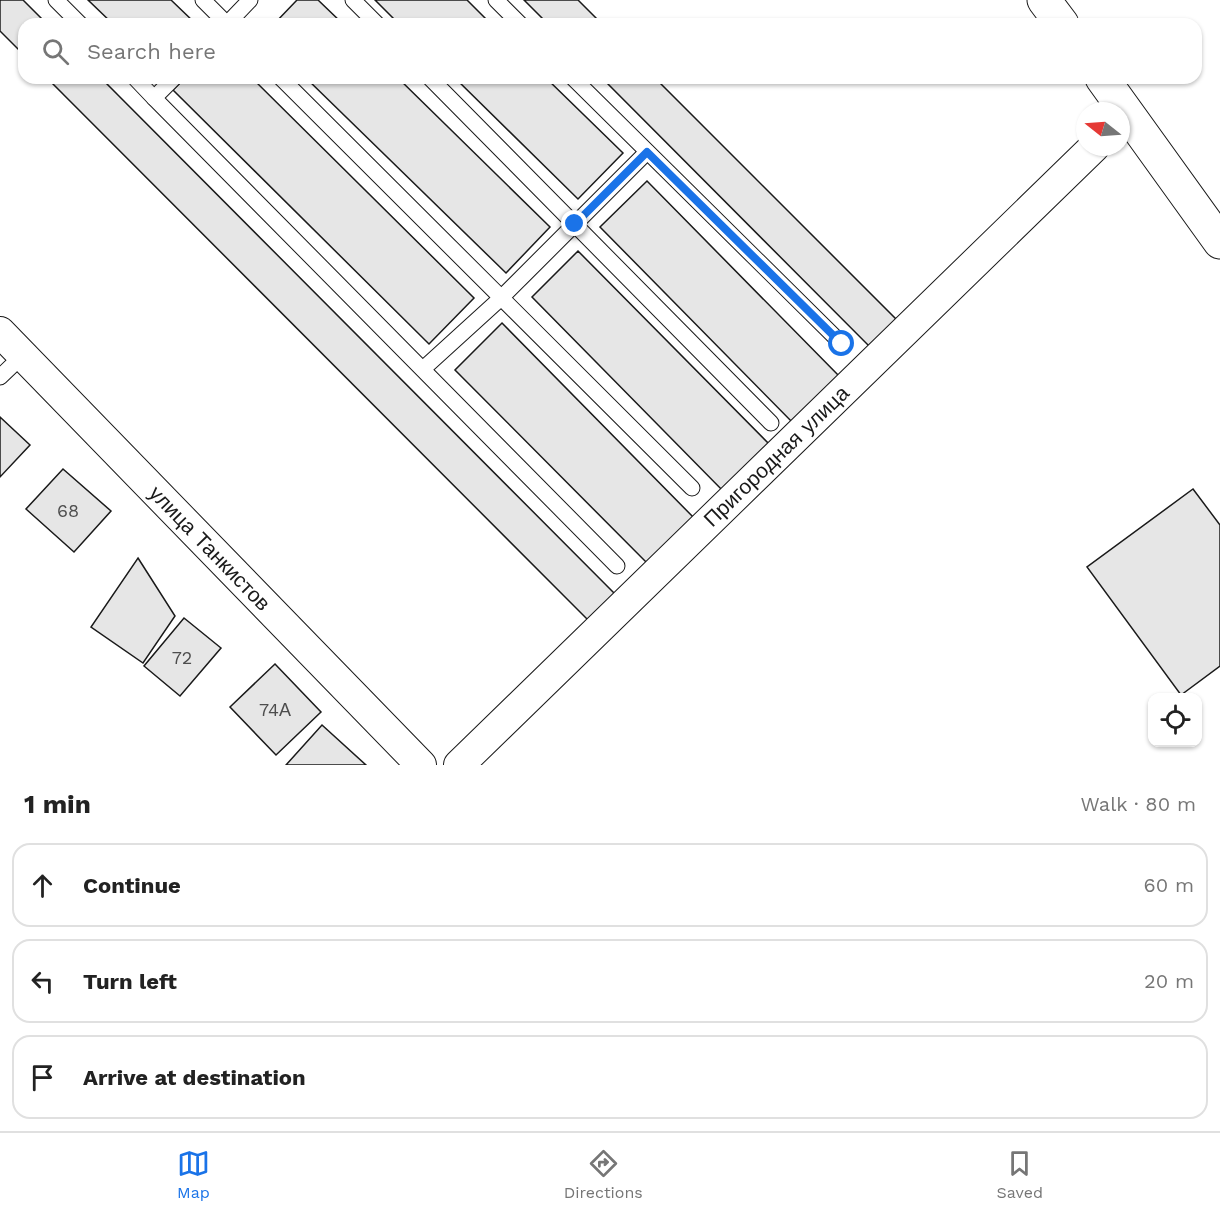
<!DOCTYPE html>
<html lang="en">
<head>
<meta charset="utf-8">
<style>
  :root { --surface:#fff; --page:#f6f6f6; --text:#222; --muted:#767676; --line:#e0e0e0; --accent:#1a73e8 }
  body { margin:0; font-family:"Work Sans",sans-serif; background:var(--page); color:var(--text) }
  .controls { position:absolute; right:18px; bottom:18px; display:grid; overflow:hidden; border-radius:12px; box-shadow:0 2px 4px #0004 }
  .controls button { width:54px; height:54px; display:grid; place-items:center; padding:0; border:0; border-bottom:2px solid var(--line); background:var(--surface); color:var(--text); font:30px sans-serif }
  .compass { position:absolute; left:1076px; top:102px; width:54px; height:54px; border-radius:50%; background:var(--surface); box-shadow:0 2px 4px #0004; rotate:287deg }
  .stop { position:absolute; width:18px; height:18px; margin:-14px; border:4px solid #1a73e8; border-radius:50%; background:#fff }
  .stop.end { background:#1a73e8; border-color:#fff; box-shadow:0 2px 6px #0008 }
  .list { margin:0; padding:0; list-style:none }
  h2 { display:flex; justify-content:space-between; align-items:center; height:78px; margin:0; padding:0 24px; font-size:26px }
  h2 small { font-size:20px; font-weight:400; color:var(--muted) }
  .list li { display:grid; grid-template-columns:39px 1fr auto; gap:18px; align-items:center; box-sizing:border-box; height:84px; margin:0 12px 12px; padding:0 12px; border:2px solid var(--line); border-radius:18px }
  .list b { display:block; font-size:22px; white-space:nowrap }
  .list em { font-size:20px; font-style:normal; color:var(--muted) }
  .icon { flex:none; width:33px; height:33px; fill:none; stroke:currentColor; stroke-width:2; stroke-linecap:round; stroke-linejoin:round }
  .map { position:relative; flex:none; width:1220px; height:765px; overflow:hidden }
  .search { position:absolute; background:var(--surface); box-shadow:0 2px 4px #0004; left:18px; right:18px; top:18px; height:66px; display:flex; align-items:center; gap:15px; box-sizing:border-box; padding:0 21px; border-radius:18px; color:var(--muted); font-size:22px }
  .sheet { height:366px; background:var(--surface) }
  nav { display:flex; justify-content:space-around; align-items:center; box-sizing:border-box; height:84px; border-top:2px solid var(--line); background:var(--surface); font-size:16px; color:var(--muted) }
  nav a { display:grid; justify-items:center; gap:3px }
  nav .on { color:var(--accent) }
  .map>svg:first-child { display:block }
  .building { fill:#e6e6e6; stroke:#1a1a1a; stroke-width:1.5 }
  .lines { fill:none; stroke-linecap:round; stroke-linejoin:round }
  .service-casing { stroke:#1a1a1a; stroke-width:17 }
  .minor-casing { stroke:#1a1a1a; stroke-width:32 }
  .primary-casing { stroke:#1a1a1a; stroke-width:35 }
  .service { stroke:#fff; stroke-width:15 }
  .minor { stroke:#fff; stroke-width:30 }
  .primary { stroke:#fff; stroke-width:33 }
  .route { stroke:#1a73e8; stroke-width:8 }
  .labels { text-anchor:middle; dominant-baseline:central; stroke-width:4.5; stroke-linejoin:round; paint-order:stroke }
  .number-label { font-size:18px; fill:#4d4d4d }
  .street-label { font-size:21px; fill:#1a1a1a; stroke:#fff }
</style>
</head>
<body>
<div class="map">
<svg width="1220" height="765" viewBox="0 0 1220 765">
  <rect width="100%" height="100%" fill="#fff"/>
  <!-- building -->
  <g class="building">
    <path d="M 0,0 L 23,0 L 47,24 L 24,24 L 24,55 L 0,31 Z"/>
    <path d="M 88,0 L 171,0 L 196,24 L 113,24 Z"/>
    <path d="M 297,0 L 318,0 L 343,24 L 274,24 Z"/>
    <path d="M 375,0 L 467,0 L 491,24 L 399,24 Z"/>
    <path d="M 524,0 L 578,0 L 602,24 L 548,24 Z"/>
    <path d="M 47,78 L 101,78 L 616,595 L 590,622 Z"/>
    <path d="M 185,78 L 252,78 L 474,298 L 429,344 L 173,90 Z"/>
    <path d="M 306,78 L 398,78 L 550,227 L 506,273 Z"/>
    <path d="M 455,78 L 546,78 L 623,153 L 578,199 Z"/>
    <path d="M 602,78 L 655,78 L 900,323 L 873,350 Z"/>
    <path d="M 647,181 L 841,378 L 794,424 L 600,227 Z"/>
    <path d="M 578,251 L 773,448 L 726,494 L 532,297 Z"/>
    <path d="M 502,323 L 696,520 L 650,566 L 455,370 Z"/>
    <path d="M 0,417 L 30,445 L 0,477 Z"/>
    <path d="M 63,469 L 111,511 L 74,552 L 26,509 Z"/>
    <path d="M 1193,489 L 1220,525 L 1220,666 L 1181,695 L 1087,567 Z"/>
    <path d="M 138,558 L 175,616 L 143,663 L 91,627 Z"/>
    <path d="M 184,618 L 221,648 L 180,696 L 144,666 Z"/>
    <path d="M 275,664 L 321,712 L 276,755 L 230,707 Z"/>
    <path d="M 322,725 L 366,765 L 286,765 Z"/>
  </g>
  <g class="lines">
    <!-- service casing -->
    <g class="service-casing">
      <g id="service">
        <path d="M 56,0 L 80,24"/>
        <path d="M 203,0 L 227,24"/>
        <path d="M 353,0 L 377,24"/>
        <path d="M 496,0 L 520,24"/>
        <path d="M 227,24 L 250,0"/>
        <path d="M 135,78 L 154,98 L 174,78"/>
        <path d="M 281,78 L 692,488"/>
        <path d="M 430,78 L 771,423"/>
        <path d="M 573,78 L 842,344"/>
        <path d="M 154,98 L 617,566"/>
        <path d="M 423,369 L 501,298 L 647,152"/>
        <path d="M 0,377 L 23,355"/>
      </g>
    </g>
    <!-- minor casing -->
    <g class="minor-casing">
      <g id="minor">
        <path d="M 0,332 L 421,765"/>
        <path d="M 459,765 L 1094,147"/>
      </g>
    </g>
    <!-- primary casing -->
    <g class="primary-casing">
      <g id="primary">
        <path d="M 1044,0 L 1062,24"/>
        <path d="M 1102,78 L 1220,242"/>
      </g>
    </g>
    <!-- service -->
    <use href="#service" class="service"/>
    <!-- minor -->
    <use href="#minor" class="minor"/>
    <!-- primary -->
    <use href="#primary" class="primary"/>
  </g>
  <g class="lines">
    <!-- route -->
    <path class="route" d="M 575,224 L 647,152 L 842,344"/>
  </g>
  <g class="labels">
    <!-- number labels -->
    <g class="number-label">
      <text x="68" y="510">68</text>
      <text x="182" y="657">72</text>
      <text x="275" y="709">74А</text>
    </g>
    <!-- street labels -->
    <g class="street-label">
      <text transform="translate(776 456) rotate(-44)">Пригородная улица</text>
      <text transform="translate(210 548) rotate(46)">улица Танкистов</text>
    </g>
  </g>
</svg>
<div class="controls">
<button><svg class="icon" aria-label="locate" viewBox="0 0 24 24"><circle cx="12" cy="12" r="6"/><path d="M12 2v4M12 18v4M2 12h4M18 12h4"/></svg></button>
</div>
<svg class="compass" viewBox="-18 -18 36 36"><path d="M0-13l5 13h-10z" fill="#e53935"/><path d="M0 13l5-13h-10z" fill="#767676"/></svg>
<div class="stop" style="left:842px;top:344px"></div>
<div class="stop end" style="left:575px;top:224px"></div>
<div class="search"><svg class="icon" aria-label="search" viewBox="0 0 24 24"><circle cx="10" cy="10" r="6"/><path d="M15 15l6 6"/></svg>Search here</div>
</div>
<section class="sheet">
<h2>1 min<small>Walk · 80 m</small></h2>
<ul class="list">
<li><svg class="icon" aria-label="ahead" viewBox="0 0 24 24"><path d="M12 20V5M6 11l6-6 6 6"/></svg><div><b>Continue</b></div><em>60 m</em></li>
<li><svg class="icon" aria-label="left" viewBox="0 0 24 24"><path d="M17 20v-9H6M10 6l-5 5 5 5"/></svg><div><b>Turn left</b></div><em>20 m</em></li>
<li><svg class="icon" aria-label="arrive" viewBox="0 0 24 24"><path d="M6 21V4h12l-3 4 3 4H6"/></svg><div><b>Arrive at destination</b></div></li>
</ul>
</section>
<nav>
<a class="on"><svg class="icon" aria-label="map" viewBox="0 0 24 24"><path d="M3 6l6-2 6 2 6-2v14l-6 2-6-2-6 2zM9 4v14M15 6v14"/></svg>Map</a>
<a><svg class="icon" aria-label="directions" viewBox="0 0 24 24"><path d="M12 3l9 9-9 9-9-9zM9 14v-3h6M13 9l2 2-2 2"/></svg>Directions</a>
<a><svg class="icon" aria-label="saved" viewBox="0 0 24 24"><path d="M7 4h10v16l-5-4-5 4z"/></svg>Saved</a>
</nav>
</body>
</html>
